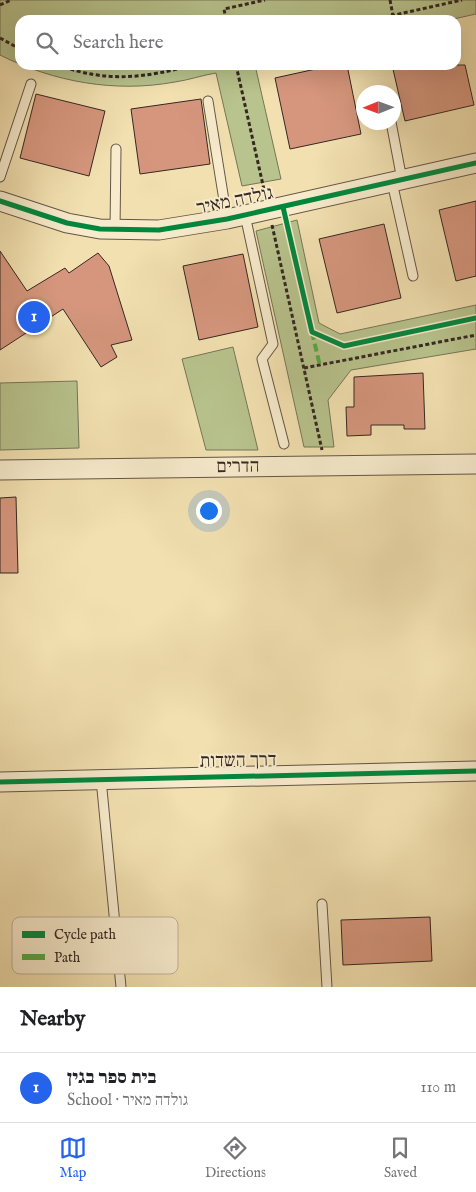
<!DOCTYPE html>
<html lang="en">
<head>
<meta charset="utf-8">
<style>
  :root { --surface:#fff; --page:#f2f2f2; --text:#202124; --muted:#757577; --line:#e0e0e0; --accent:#2563eb }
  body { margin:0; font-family:"IM FELL English","Frank Ruhl Libre",serif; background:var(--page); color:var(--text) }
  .compass { position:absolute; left:356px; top:85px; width:45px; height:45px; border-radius:50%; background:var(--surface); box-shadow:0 5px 20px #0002; rotate:269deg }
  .you { position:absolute; left:208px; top:510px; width:18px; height:18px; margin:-12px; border:4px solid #fff; border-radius:50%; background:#1a73e8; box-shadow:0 0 0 8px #1a73e833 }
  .badge { display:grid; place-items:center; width:32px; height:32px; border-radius:50%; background:var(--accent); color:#fff; font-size:16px; font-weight:700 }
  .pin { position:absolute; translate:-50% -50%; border:2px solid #fff; box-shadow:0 1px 5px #0006 }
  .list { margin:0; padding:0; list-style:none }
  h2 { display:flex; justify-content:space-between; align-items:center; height:65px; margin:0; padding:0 20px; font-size:21px }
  h2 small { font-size:16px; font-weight:400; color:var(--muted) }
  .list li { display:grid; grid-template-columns:32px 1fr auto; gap:15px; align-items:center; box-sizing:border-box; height:70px; padding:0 20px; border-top:1px solid var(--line) }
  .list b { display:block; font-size:19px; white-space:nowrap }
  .list p { margin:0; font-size:16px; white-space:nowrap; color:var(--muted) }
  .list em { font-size:16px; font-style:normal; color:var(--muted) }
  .icon { flex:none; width:28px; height:28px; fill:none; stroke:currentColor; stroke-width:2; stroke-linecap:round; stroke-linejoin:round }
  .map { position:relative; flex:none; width:476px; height:987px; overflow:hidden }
  .search { position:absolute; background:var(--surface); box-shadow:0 5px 20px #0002; left:15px; right:15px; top:15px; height:55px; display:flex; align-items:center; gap:12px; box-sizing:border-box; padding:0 18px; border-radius:15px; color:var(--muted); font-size:19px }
  .sheet { height:135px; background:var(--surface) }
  nav { display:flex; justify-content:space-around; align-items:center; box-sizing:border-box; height:70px; border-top:1px solid var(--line); background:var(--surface); font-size:14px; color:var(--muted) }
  nav a { display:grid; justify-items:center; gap:2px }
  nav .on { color:var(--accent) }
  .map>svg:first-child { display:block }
  .green { fill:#b8c38d; stroke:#767658 }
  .building { fill:#d5967d; stroke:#352822 }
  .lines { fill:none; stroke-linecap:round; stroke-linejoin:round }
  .service-casing { stroke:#645646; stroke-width:11 }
  .minor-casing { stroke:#645646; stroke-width:21 }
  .path { stroke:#352822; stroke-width:3; stroke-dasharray:4 2.5; stroke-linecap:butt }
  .service { stroke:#f7ebcc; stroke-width:9 }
  .minor { stroke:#f7ebcc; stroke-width:19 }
  .quiet { stroke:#54aa43; stroke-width:4; stroke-dasharray:8 4; stroke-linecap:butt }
  .cycleway-casing { stroke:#f7ebcc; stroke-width:8 }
  .cycleway { stroke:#00873e; stroke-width:5 }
  .labels { text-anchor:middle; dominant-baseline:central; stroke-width:4; stroke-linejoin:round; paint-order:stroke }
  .street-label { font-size:19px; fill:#352822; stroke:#f7ebcc }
  .key { fill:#f7ebcc; stroke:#bdb099; stroke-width:1 }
  .key-label { font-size:14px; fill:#352822 }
</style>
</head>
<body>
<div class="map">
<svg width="476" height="987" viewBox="0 0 476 987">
  <rect width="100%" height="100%" fill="#f2e0b0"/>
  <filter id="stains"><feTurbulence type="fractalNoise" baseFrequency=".004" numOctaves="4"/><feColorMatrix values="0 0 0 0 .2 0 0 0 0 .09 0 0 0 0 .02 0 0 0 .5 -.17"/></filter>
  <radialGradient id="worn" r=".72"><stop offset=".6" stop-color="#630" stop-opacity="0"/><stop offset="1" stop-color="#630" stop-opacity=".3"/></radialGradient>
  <!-- green -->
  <g class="green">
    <path d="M 0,0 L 476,0 L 476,14 L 449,20 L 20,20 L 20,65 L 255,65 L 281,179 L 242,186 L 216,73 C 203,75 189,80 175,82 C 115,93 54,82 0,55 Z"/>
    <path d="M 297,220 L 319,323 L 340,334 L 476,305 L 476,349 L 351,370 L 328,400 L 334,447 L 304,447 L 256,231 Z"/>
    <path d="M 233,347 L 258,450 L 206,450 L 182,359 Z"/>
    <path d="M 77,381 L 79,448 L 0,450 L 0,383 Z"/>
  </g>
  <!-- building -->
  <g class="building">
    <path d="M 334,65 L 347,65 L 361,134 L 290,149 L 275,78 Z"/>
    <path d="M 392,65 L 465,65 L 474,105 L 405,121 Z"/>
    <path d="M 36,94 L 105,111 L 89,176 L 20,158 Z"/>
    <path d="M 201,99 L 210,164 L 140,174 L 131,109 Z"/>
    <path d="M 476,201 L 476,276 L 456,281 L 439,210 Z"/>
    <path d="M 384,224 L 401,298 L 337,313 L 319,239 Z"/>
    <path d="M 0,251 L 27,291 L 65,268 L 69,273 L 98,253 L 109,266 L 132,340 L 111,345 L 117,357 L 101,367 L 63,309 L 0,350 Z"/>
    <path d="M 243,254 L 258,327 L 199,340 L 183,266 Z"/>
    <path d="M 423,373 L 425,429 L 404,429 L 404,425 L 371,425 L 371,435 L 347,436 L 346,407 L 354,407 L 354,377 Z"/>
    <path d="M 16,497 L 18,573 L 0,573 L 0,498 Z"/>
    <path d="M 430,917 L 432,961 L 343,965 L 341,920 Z"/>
  </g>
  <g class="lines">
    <!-- service casing -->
    <g class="service-casing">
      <g id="service">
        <path d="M 208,101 L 227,219"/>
        <path d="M 391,122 L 402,180"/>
        <path d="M 0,177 L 31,84"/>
        <path d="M 392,182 L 413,276"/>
        <path d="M 245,215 L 273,344 L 262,359 L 284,444"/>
        <path d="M 115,230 L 116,149"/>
        <path d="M 101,779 L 121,987"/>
        <path d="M 322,904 L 327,987"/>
      </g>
    </g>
    <!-- minor casing -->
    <g class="minor-casing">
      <g id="minor">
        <path d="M 0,201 L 67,223 L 100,229 L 159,230 L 227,219 L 476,163"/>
        <path d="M 0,470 L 476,464"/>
        <path d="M 0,782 L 476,771"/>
      </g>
    </g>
    <!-- path -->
    <g class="path">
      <path d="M 390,0 L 393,16"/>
      <path d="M 0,5 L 11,0"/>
      <path d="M 226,20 L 224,9 L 265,0"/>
      <path d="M 372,20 L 462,0"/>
      <path d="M 0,38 L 20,49"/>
      <path d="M 58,65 C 108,83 143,78 194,65"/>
      <path d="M 236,65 L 265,194"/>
      <path d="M 272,225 L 322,450"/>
      <path d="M 304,368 L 476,335"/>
    </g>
    <!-- service -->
    <use href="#service" class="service"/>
    <!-- minor -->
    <use href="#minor" class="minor"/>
    <!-- quiet -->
    <path class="quiet" d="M 312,332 L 320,366"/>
    <!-- cycleway casing -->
    <g class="cycleway-casing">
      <g id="cycleway">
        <path d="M 0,201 L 67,223 L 100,229 L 159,230 L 227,219 L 476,163"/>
        <path d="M 283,207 L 312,332 L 344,346 L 476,318"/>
        <path d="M 0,782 L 476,771"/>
      </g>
    </g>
    <!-- cycleway -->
    <use href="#cycleway" class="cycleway"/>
  </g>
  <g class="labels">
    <!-- street labels -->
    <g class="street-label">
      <text transform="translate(235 201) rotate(-12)">גולדה מאיר</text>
      <text transform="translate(238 467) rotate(-1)">הדרים</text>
      <text transform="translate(238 761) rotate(-1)">דרך השדות</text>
    </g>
  </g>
  <!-- legend -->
  <rect x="12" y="917" width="166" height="57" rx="8" class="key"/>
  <rect x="22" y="931" width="23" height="7" fill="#00873e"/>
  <rect x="22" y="954" width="23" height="6" fill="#54aa43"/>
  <g class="key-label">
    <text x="54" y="939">Cycle path</text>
    <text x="54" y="962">Path</text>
  </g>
  <rect width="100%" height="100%" filter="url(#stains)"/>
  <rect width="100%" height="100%" fill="url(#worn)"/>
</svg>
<svg class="compass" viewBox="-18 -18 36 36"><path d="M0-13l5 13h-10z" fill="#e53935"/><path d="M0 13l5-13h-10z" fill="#757577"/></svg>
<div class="you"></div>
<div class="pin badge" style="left:34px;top:317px">1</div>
<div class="search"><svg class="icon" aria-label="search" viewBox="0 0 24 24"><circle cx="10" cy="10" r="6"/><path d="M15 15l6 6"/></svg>Search here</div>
</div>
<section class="sheet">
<h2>Nearby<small></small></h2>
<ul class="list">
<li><span class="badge">1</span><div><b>בית ספר בגין</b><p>School · גולדה מאיר</p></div><em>110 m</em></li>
</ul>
</section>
<nav>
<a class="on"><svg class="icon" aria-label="map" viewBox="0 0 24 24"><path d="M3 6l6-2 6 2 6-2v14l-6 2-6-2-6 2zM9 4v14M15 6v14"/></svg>Map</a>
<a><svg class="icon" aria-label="directions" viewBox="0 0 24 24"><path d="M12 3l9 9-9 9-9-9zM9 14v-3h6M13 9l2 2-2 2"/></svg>Directions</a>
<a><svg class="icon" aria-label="saved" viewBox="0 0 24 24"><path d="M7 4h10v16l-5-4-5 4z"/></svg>Saved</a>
</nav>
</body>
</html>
